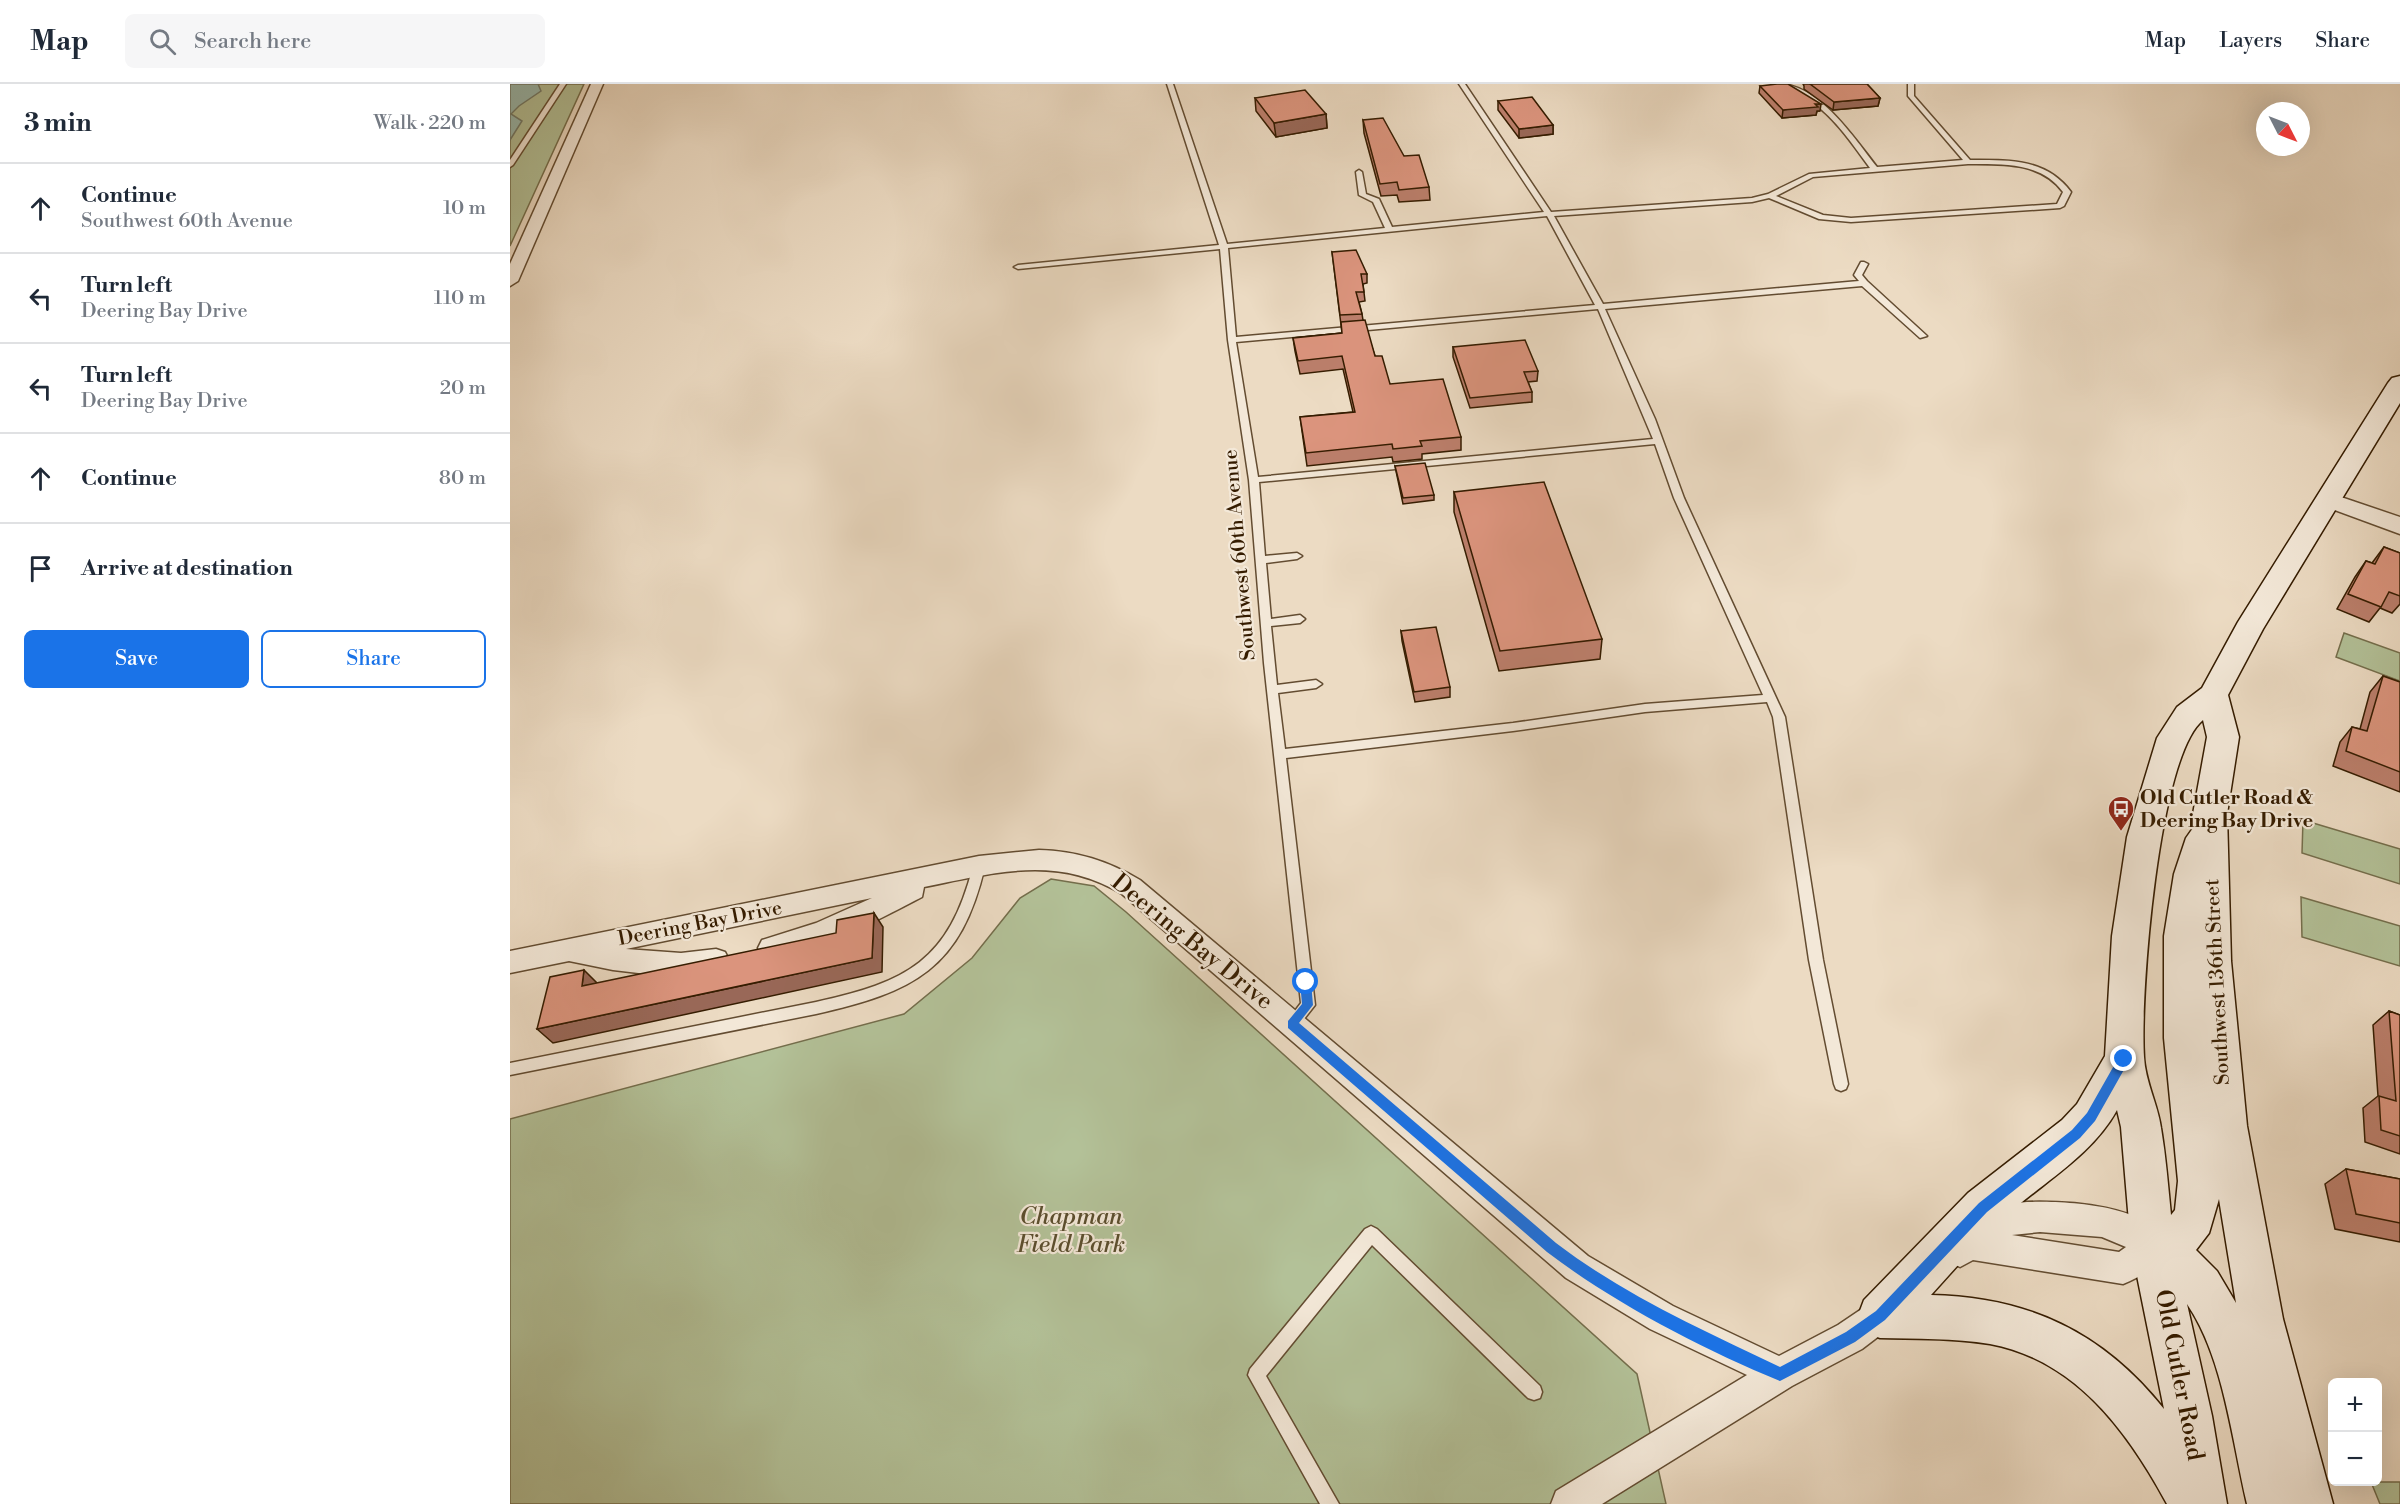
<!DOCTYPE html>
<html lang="en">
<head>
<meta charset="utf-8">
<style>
  :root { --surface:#fff; --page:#f6f6f7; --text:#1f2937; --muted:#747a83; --line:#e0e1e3; --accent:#1a73e8 }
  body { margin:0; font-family:"Libre Bodoni",serif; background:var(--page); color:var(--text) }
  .controls { position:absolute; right:18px; bottom:18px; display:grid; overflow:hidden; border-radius:9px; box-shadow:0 6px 24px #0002 }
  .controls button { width:54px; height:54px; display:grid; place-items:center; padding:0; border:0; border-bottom:2px solid var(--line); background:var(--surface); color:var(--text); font:30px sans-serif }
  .compass { position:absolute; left:1746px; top:18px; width:54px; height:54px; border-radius:50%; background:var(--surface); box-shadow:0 6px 24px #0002; rotate:132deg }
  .stop { position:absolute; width:18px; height:18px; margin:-14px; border:4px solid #1a73e8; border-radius:50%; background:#fff }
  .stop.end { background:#1a73e8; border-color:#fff; box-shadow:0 2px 6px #0008 }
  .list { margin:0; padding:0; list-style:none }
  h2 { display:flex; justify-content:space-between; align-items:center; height:78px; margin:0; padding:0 24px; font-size:26px }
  h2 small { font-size:20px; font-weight:400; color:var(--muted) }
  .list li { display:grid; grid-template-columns:39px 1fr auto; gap:18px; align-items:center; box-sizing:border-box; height:90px; padding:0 24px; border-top:2px solid var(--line) }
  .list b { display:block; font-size:22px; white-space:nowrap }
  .list p { margin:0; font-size:20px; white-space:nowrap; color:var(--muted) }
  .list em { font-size:20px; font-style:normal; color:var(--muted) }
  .actions { display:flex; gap:12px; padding:18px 24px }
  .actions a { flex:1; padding:14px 0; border:2px solid var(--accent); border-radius:9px; text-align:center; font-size:21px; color:var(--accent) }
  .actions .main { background:var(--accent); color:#fff }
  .icon { flex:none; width:33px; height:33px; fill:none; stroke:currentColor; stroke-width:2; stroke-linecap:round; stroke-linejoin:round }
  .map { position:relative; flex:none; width:1890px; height:1420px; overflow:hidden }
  header { display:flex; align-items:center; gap:36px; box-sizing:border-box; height:84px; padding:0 30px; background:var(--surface); border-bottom:2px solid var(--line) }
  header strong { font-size:28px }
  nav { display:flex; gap:33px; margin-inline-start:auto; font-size:21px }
  .search { width:420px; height:54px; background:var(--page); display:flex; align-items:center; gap:15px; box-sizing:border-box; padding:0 21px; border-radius:9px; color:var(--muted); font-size:22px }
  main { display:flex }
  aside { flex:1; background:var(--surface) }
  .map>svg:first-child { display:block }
  .green { fill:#b3c198; stroke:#746e4c; stroke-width:1.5 }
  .water { fill:#99bbb0; stroke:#717b6a; stroke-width:1.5 }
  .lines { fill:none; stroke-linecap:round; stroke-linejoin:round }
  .service-casing { stroke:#634c31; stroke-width:3 }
  .minor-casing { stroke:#634c31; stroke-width:3 }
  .tertiary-casing { stroke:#634c31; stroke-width:3 }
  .secondary-casing { stroke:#351c00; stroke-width:3 }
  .service { fill:#f3e8d8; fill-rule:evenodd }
  .minor { fill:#f3e8d8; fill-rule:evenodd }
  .tertiary { fill:#f3e8d8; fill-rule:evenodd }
  .secondary { fill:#f3e8d8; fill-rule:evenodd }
  .wall { fill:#bc7f6c; stroke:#351c00; stroke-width:1.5 }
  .shaded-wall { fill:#996858; stroke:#351c00; stroke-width:1.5 }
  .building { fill:#db947d; stroke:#351c00; stroke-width:1.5 }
  .route { fill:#1a73e8 }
  .labels { text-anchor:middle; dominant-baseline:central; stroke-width:4.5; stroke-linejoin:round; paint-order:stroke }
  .street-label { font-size:20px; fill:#351c00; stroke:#f3e8d8 }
  .poi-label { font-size:20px; font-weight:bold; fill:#351c00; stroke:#f3e8d8; text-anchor:start }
  .near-street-label { font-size:24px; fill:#351c00; stroke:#f3e8d8 }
  .near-park-label { font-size:24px; font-style:italic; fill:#5b4e2e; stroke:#f3e8d8 }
</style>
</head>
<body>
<header>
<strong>Map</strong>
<div class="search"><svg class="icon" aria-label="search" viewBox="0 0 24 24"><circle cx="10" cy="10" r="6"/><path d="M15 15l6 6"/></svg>Search here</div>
<nav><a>Map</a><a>Layers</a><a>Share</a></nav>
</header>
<main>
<aside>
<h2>3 min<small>Walk · 220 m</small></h2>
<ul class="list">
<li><svg class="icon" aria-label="ahead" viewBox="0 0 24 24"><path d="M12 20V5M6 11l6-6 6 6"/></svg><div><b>Continue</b><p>Southwest 60th Avenue</p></div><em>10 m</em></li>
<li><svg class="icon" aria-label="left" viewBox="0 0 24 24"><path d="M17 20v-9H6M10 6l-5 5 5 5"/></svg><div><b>Turn left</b><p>Deering Bay Drive</p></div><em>110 m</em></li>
<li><svg class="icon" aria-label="left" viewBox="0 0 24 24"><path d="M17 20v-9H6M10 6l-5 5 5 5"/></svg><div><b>Turn left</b><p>Deering Bay Drive</p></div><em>20 m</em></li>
<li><svg class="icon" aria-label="ahead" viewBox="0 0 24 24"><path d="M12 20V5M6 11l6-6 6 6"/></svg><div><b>Continue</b></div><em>80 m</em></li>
<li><svg class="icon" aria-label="arrive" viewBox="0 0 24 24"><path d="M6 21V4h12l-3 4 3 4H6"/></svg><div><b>Arrive at destination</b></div></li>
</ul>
<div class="actions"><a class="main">Save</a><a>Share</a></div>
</aside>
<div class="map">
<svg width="1890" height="1420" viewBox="0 0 1890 1420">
  <rect width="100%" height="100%" fill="#ecdbc3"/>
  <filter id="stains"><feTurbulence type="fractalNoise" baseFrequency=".00333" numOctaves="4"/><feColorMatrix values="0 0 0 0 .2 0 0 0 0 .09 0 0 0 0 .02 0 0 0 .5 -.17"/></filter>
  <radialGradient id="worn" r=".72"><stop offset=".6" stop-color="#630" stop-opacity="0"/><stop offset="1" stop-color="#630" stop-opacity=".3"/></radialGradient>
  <!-- green -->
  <g class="green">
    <path d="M 0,0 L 74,0 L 0,162 Z"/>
    <path d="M 1834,549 L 1890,569 L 1890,597 L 1826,573 Z"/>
    <path d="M 1793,736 L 1890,765 L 1890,800 L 1792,769 Z"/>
    <path d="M 541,795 L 584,802 L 616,828 L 1127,1290 L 1156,1420 L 0,1420 L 0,1035 L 394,930 L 462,874 L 510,814 Z"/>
    <path d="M 1791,813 L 1890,842 L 1890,882 L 1792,853 Z"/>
    <path d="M 1861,1398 L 1890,1398 L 1890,1420 L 1870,1420 Z"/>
  </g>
  <!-- water -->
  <path class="water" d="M 0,0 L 28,0 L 31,7 L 9,22 L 1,30 L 12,37 L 0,56 Z"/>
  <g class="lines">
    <!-- service casing -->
    <g class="service-casing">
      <g id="service">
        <path d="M 50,0 L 56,0 L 3,81 L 0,83 L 0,76 Z"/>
        <path d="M 657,0 L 663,0 L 717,160 L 875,144 L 863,118 L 849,111 L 846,88 L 849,86 L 852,88 L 856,110 L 869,115 L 882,143 L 1034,128 L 949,0 L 955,0 L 1041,128 L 1242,114 L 1258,110 L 1299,90 L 1360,84 C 1343,61 1326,35 1302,18 C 1291,11 1279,7 1269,0 C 1309,0 1345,55 1367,83 L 1453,76 L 1398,12 L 1398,0 L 1404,0 L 1404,12 L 1460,76 C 1498,76 1536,74 1561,108 L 1554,122 L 1550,124 L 1341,138 L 1309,135 L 1259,114 L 1242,118 L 1044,132 L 1093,220 L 1349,197 L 1344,191 L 1351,178 L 1354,178 L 1358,180 L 1352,191 L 1357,197 L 1417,252 L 1410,254 L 1352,202 L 1095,225 L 1145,335 L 1174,414 L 1275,633 L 1313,876 L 1338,1000 L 1336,1005 L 1331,1007 L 1326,1005 L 1324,1000 L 1299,876 L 1263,633 L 1257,618 L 1135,628 L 1003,647 L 776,674 L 805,921 L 787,944 L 782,946 L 777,944 L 775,940 L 791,919 L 754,579 L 739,396 L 718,256 L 710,165 L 508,185 L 504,183 L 508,181 L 709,161 ZM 1458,80 C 1493,80 1531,78 1553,108 L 1547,120 L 1341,134 L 1313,131 L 1266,112 L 1303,93 ZM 1037,132 L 1085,221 L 726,253 L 718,164 ZM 1088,225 L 1143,355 L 748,393 L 726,258 ZM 1145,360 L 1164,414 L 1253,611 L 1135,620 L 1003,639 L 775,665 L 768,609 L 806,604 L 812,600 L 806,596 L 767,601 L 761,542 L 790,539 L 795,535 L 790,531 L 761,535 L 756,479 L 787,475 L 792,472 L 787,469 L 755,472 L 749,398 Z"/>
        <path d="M 469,777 L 473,778 L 475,782 C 451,885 404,908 306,930 L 0,991 L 0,979 L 306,918 C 397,898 439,877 463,782 L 465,778 Z"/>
        <path d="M 861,1142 L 867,1145 L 1030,1302 L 1032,1308 L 1030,1314 L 1024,1316 L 1018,1314 L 862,1161 L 756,1292 L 829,1420 L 810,1420 L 738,1291 L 740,1285 L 855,1145 Z"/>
      </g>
    </g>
    <!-- minor casing -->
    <g class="minor-casing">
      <g id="minor">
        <path d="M 81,0 L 93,0 L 8,197 L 0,202 L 0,180 Z"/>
        <path d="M 529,766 C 567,767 598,777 630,796 L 1078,1172 L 1163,1222 L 1269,1272 L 1328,1241 L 1368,1214 L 1379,1209 L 1390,1214 L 1395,1225 L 1390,1236 L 1352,1265 L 1282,1302 L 1092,1420 L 1041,1420 L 1046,1407 L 1237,1291 L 1140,1245 L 1056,1194 L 612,810 C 546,770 485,789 414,803 L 412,813 C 381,829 282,883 252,872 L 248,864 L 252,856 L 306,839 L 362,814 L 116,865 L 171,869 L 206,865 L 215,868 L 219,876 L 215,884 L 189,890 L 154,892 L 103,886 L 59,877 L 0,889 L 0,867 L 469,772 Z"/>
        <path d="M 1517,1118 C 1556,1117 1641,1120 1659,1162 C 1651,1180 1631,1193 1613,1200 L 1463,1176 L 1450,1183 L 1439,1178 L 1434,1167 C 1445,1141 1489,1120 1517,1118 ZM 1530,1148 L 1592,1153 L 1616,1163 L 1609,1168 L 1502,1151 Z"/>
      </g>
    </g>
    <!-- tertiary casing -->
    <g class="tertiary-casing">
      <path id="tertiary" d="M 1819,409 L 1890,433 L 1890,450 L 1811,421 L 1807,416 L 1811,411 Z"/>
    </g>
    <!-- secondary casing -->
    <g class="secondary-casing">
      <path id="secondary" d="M 1890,292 L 1890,319 L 1753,545 L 1718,611 L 1729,653 L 1717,730 L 1721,877 L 1737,1042 L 1773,1235 L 1823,1420 L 1737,1420 C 1722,1357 1714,1274 1677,1220 L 1702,1332 L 1717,1420 L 1657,1420 C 1618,1348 1566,1276 1480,1260 C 1444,1254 1406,1255 1370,1254 L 1354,1248 L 1348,1232 L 1354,1216 L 1458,1109 L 1552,1036 L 1567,1020 L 1595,972 L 1602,852 L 1617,753 L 1647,654 L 1667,623 L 1692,604 L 1728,538 L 1878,299 L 1882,294 ZM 1693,636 L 1697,653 L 1683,730 L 1683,744 L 1676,754 L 1664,790 L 1654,852 L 1654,954 L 1668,1097 L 1665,1126 L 1661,1131 C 1658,1102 1656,1073 1651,1044 C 1648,1021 1635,997 1634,973 C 1630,913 1648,672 1693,636 ZM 1607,1026 L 1611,1043 L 1621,1162 L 1654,1325 C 1593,1248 1518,1213 1421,1211 C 1443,1187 1464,1162 1487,1140 C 1527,1101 1579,1076 1607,1026 ZM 1709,1115 L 1726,1219 L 1707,1187 L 1686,1166 L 1699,1149 Z"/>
    </g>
    <!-- service -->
    <use href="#service" class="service"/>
    <!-- minor -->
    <use href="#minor" class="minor"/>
    <!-- tertiary -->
    <use href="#tertiary" class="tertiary"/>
    <!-- secondary -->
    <use href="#secondary" class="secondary"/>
  </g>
  <!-- wall -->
  <g class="wall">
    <path d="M 1293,0 L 1357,0 L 1370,14 L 1368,22 L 1323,26 L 1294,5 L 1294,2 Z"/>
    <path d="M 1250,2 L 1310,27 L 1307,27 L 1306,31 L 1272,34 L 1249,9 Z"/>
    <path d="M 745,14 L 816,30 L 817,44 L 766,53 L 746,27 Z"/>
    <path d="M 988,17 L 1043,41 L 1043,50 L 1009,54 L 988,26 Z"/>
    <path d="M 853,36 L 894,72 L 919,103 L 920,116 L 889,118 L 887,111 L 871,112 L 854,49 Z"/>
    <path d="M 822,168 L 857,190 L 857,199 L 853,200 L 855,217 L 849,218 L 852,230 L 853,236 L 865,272 L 880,300 L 951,353 L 951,366 L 912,370 L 912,375 L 883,378 L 882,373 L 797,382 L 790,333 L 843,328 L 833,285 L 790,290 L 785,267 L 783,254 L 832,249 Z"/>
    <path d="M 943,263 L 1028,287 L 1027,297 L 1018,298 L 1022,308 L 1022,318 L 960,324 L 943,273 Z"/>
    <path d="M 885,382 L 924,411 L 924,416 L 893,420 L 886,387 Z"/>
    <path d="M 944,408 L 1092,555 L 1090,575 L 989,587 L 944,428 Z"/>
    <path d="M 1874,463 L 1890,469 L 1890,520 L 1882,529 L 1870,524 L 1859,538 L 1827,525 L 1845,493 L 1856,477 L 1862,479 Z"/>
    <path d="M 891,547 L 940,603 L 940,613 L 905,618 L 892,557 Z"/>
    <path d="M 1873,592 L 1890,598 L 1890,708 L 1823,682 L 1830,658 L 1842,643 L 1850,645 L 1860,608 Z"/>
    <path d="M 1879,927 L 1890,931 L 1890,1070 L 1855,1058 L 1853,1024 L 1868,1012 L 1863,941 Z"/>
    <path d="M 1836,1085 L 1890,1095 L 1890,1158 L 1825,1145 L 1815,1100 Z"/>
  </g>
  <!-- shaded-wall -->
  <g class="shaded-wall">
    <path d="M 1370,14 L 1368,22 L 1323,26 L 1324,18 Z"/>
    <path d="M 1305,20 L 1311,20 L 1310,27 L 1307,27 L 1306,31 L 1272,34 L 1273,26 Z"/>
    <path d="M 816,30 L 817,44 L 766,53 L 764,39 Z"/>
    <path d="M 1043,41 L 1043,50 L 1009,54 L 1009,45 Z"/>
    <path d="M 364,829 L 373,843 L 372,888 L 43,959 L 27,945 L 362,874 Z"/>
    <path d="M 74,886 L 88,900 L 72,902 Z"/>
  </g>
  <!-- building -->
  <g class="building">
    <path d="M 1267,0 L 1278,0 L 1311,20 L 1305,20 L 1308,23 L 1273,26 L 1250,2 Z"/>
    <path d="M 1300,0 L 1357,0 L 1370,14 L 1324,18 Z"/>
    <path d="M 795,6 L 816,30 L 764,39 L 745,14 Z"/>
    <path d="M 1022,13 L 1043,41 L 1009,45 L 988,17 Z"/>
    <path d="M 873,34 L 894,72 L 909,71 L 919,103 L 889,106 L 887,98 L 870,100 L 853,36 Z"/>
    <path d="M 846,166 L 857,190 L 851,190 L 854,208 L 846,208 L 852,230 L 830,231 L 822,168 Z"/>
    <path d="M 855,236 L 865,272 L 872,272 L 880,300 L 933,295 L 951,353 L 910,357 L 912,362 L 883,365 L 882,360 L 796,369 L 790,333 L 845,328 L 832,272 L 788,277 L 783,254 L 832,249 L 831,238 Z"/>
    <path d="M 1015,256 L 1028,287 L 1014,288 L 1022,308 L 960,314 L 943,263 Z"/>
    <path d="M 915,379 L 924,411 L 893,414 L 885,382 Z"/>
    <path d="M 1034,398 L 1092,555 L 990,567 L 944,408 Z"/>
    <path d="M 1874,463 L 1890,469 L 1890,512 L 1879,508 L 1871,523 L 1838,510 L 1856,477 L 1865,480 Z"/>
    <path d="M 926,543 L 940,603 L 904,608 L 891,547 Z"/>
    <path d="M 1873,592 L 1890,598 L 1890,688 L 1836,667 L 1842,643 L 1857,647 Z"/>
    <path d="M 364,829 L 362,874 L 27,945 L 40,893 L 74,886 L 72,902 L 326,849 L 327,836 Z"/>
    <path d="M 1879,927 L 1890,931 L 1890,1052 L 1871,1046 L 1869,1012 L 1886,1017 Z"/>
    <path d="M 1836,1085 L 1890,1095 L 1890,1139 L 1846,1130 Z"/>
  </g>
  <!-- route -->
  <path class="route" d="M 796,893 L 801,898 L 803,921 L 789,939 L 1046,1159 C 1114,1211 1193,1246 1270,1283 L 1336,1248 L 1366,1227 L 1469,1119 L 1562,1046 L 1577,1029 L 1610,971 L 1614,969 L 1620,975 L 1585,1037 L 1570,1054 L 1477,1128 L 1375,1236 L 1345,1258 L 1270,1297 C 1192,1265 1104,1219 1037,1168 L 778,944 L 778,937 L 792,920 L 790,898 Z"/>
  <!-- icons -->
  <defs>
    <g id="bus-pin" transform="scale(1.35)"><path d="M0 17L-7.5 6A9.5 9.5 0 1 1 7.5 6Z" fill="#8f2418" stroke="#f3e8d8"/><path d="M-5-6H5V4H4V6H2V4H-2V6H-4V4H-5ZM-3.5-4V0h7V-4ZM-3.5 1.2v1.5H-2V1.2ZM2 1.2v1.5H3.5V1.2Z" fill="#fff"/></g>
  </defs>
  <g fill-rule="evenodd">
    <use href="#bus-pin" x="1611" y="725"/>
  </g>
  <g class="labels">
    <!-- street labels -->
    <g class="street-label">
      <text transform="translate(730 471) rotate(-95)">Southwest 60th Avenue</text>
      <text transform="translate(190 840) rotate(-11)">Deering Bay Drive</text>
      <text transform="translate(1708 898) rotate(-93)">Southwest 136th Street</text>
    </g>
    <!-- poi labels -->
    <g class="poi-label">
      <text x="1630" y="714">Old Cutler Road &amp;<tspan x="1630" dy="23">Deering Bay Drive</tspan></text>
    </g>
    <!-- near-street labels -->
    <g class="near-street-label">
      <text transform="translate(682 858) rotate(39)">Deering Bay Drive</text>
      <text transform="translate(1669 1291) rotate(79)">Old Cutler Road</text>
    </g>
    <!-- near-park labels -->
    <g class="near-park-label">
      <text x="561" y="1133">Chapman<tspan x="561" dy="28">Field Park</tspan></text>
    </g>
  </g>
  <rect width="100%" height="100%" filter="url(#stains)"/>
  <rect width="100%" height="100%" fill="url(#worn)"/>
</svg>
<div class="controls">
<button>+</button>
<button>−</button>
</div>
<svg class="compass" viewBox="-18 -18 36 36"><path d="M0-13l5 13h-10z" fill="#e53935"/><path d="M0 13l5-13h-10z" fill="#747a83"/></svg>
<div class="stop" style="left:796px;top:898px"></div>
<div class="stop end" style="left:1614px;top:975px"></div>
</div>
</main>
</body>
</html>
